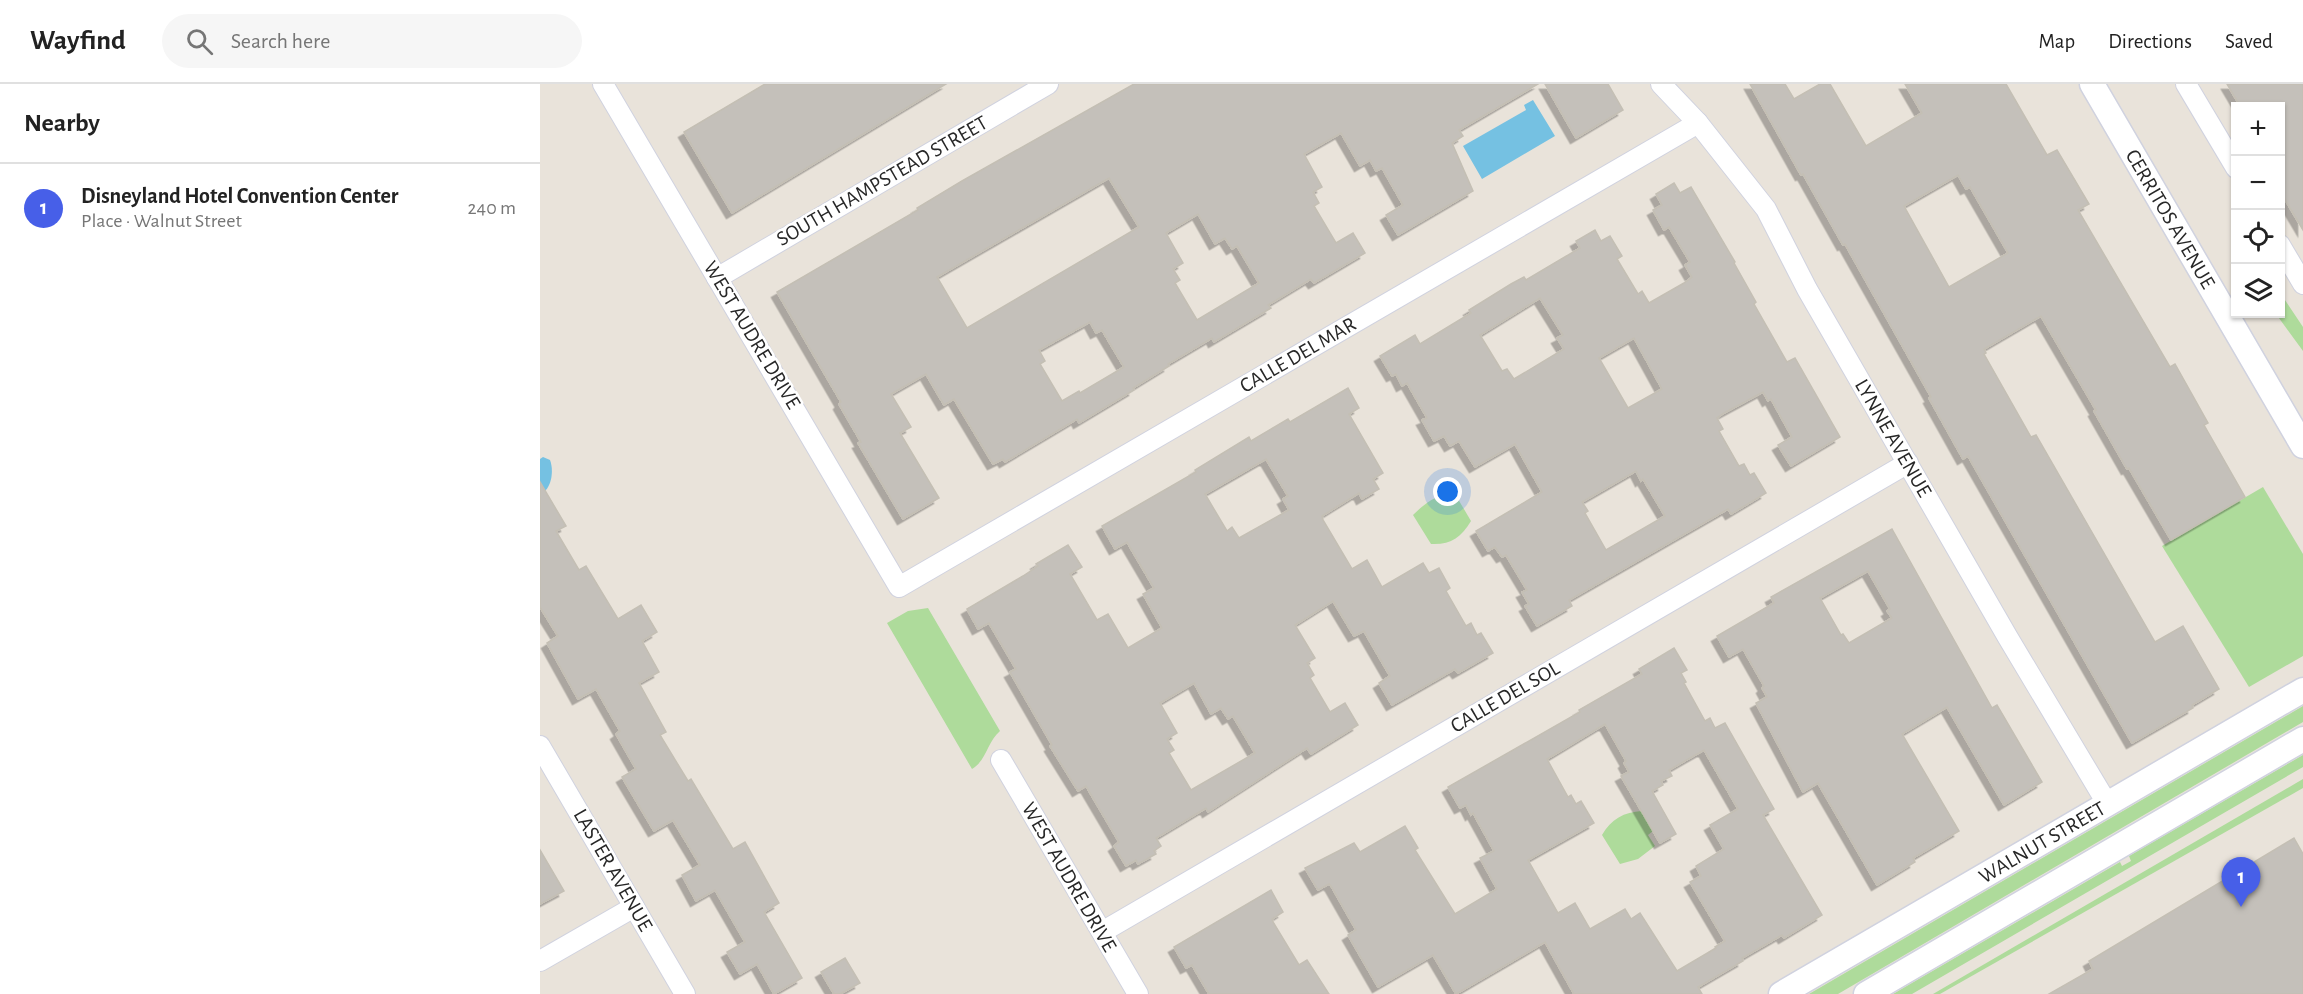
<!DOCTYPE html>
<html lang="en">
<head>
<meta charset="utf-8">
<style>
  :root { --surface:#fff; --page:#f6f6f6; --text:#222; --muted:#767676; --line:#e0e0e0; --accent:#475fe8 }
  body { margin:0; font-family:"Alegreya Sans",sans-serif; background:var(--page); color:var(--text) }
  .controls { position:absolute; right:18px; top:18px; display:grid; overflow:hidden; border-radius:0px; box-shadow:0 2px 4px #0004 }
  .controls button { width:54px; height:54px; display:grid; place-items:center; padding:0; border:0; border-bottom:2px solid var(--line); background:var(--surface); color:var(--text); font:30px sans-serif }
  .you { position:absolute; left:908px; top:408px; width:21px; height:21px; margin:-15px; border:4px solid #fff; border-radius:50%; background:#1a73e8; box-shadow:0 0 0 9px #1a73e833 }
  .badge { display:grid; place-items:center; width:39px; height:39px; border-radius:50%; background:var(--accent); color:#fff; font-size:20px; font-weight:700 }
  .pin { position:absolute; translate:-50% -50px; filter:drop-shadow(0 2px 3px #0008) }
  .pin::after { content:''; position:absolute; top:32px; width:21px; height:18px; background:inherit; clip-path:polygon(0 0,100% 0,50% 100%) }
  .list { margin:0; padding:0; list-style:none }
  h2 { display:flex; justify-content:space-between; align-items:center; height:78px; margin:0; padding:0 24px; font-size:26px }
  h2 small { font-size:20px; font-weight:400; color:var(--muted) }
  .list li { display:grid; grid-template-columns:39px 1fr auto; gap:18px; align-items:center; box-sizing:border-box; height:90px; padding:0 24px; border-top:2px solid var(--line) }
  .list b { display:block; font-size:22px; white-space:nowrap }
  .list p { margin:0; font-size:20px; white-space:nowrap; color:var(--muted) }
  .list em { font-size:20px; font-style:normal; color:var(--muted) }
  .icon { flex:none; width:33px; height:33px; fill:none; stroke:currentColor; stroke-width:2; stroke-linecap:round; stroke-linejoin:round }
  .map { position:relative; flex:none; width:1763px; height:910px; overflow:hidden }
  header { display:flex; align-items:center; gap:36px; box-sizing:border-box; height:84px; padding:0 30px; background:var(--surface); border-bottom:2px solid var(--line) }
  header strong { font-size:28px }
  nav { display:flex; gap:33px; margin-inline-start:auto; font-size:21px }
  .search { width:420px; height:54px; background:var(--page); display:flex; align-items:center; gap:15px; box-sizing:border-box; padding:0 21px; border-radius:33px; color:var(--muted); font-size:22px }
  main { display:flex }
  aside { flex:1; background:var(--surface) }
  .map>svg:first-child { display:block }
  .green { fill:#aedb9b }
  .water { fill:#75c1e2 }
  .building { fill:#c4c0ba; stroke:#c4bfb4; stroke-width:1.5; fill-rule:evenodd; filter:url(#shadow) }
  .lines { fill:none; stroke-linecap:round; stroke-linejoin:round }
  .minor-casing { stroke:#d0d2df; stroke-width:22 }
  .tertiary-casing { stroke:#d0d2df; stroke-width:27 }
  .minor { stroke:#fff; stroke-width:20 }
  .tertiary { stroke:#fff; stroke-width:24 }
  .labels { text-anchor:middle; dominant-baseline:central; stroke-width:5; stroke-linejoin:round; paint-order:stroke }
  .street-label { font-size:21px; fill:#272727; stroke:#fff }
</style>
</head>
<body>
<header>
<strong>Wayfind</strong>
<div class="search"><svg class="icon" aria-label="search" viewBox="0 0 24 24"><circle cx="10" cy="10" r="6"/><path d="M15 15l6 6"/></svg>Search here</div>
<nav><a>Map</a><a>Directions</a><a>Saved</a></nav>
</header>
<main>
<aside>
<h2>Nearby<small></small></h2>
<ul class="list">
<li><span class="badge">1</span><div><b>Disneyland Hotel Convention Center</b><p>Place · Walnut Street</p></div><em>240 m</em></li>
</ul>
</aside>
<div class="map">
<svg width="1763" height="910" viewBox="0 0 1763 910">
  <defs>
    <filter id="shadow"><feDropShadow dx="-5.5" dy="5.5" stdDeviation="0" flood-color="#0004"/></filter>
  </defs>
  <rect width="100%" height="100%" fill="#e9e3da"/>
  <!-- green -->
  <g class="green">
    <path d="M 1741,210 L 1763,243 L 1763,267 L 1736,230 L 1740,230 Z"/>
    <path d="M 1723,403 L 1763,470 L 1763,572 L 1709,603 L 1622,462 Z"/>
    <path d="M 907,410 L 915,410 L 931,437 C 921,454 910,461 891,460 L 873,431 C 883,421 893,413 907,410 Z"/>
    <path d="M 388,524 L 460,647 C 447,658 447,676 432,685 L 347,539 L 368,527 Z"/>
    <path d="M 1763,622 L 1763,638 L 1298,910 L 1269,910 Z"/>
    <path d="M 1763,671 L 1763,683 L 1372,910 L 1353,910 L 1580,778 L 1582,782 L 1591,777 L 1589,772 Z"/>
    <path d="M 1763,695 L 1763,704 L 1400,910 L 1393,910 Z"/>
    <path d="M 1102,727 L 1113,747 L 1108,751 L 1115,762 L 1098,775 L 1080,780 L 1062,751 C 1071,735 1084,728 1102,727 Z"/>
  </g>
  <!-- water -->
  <g class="water">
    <path d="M 993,16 L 1015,52 L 942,95 L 923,62 L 986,26 L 984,21 Z"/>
    <path d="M 3,373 L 10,376 C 14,386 12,406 0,410 L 0,375 Z"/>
  </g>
  <!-- building -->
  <g class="building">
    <path d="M 225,0 L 406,0 L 192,129 L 144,48 Z"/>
    <path d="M 594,0 L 998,0 L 919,46 L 923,52 L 912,59 L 933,107 L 858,151 L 846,131 L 863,121 L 842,84 L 836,87 L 830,76 L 820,82 L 801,49 L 764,70 L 782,103 L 773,108 L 779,119 L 774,122 L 796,159 L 813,149 L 825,169 L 774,199 L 771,195 L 728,221 L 731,224 L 674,258 L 672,254 L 628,280 L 629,282 L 593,304 L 594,306 L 539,339 L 537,335 L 465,378 L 463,375 L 453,380 L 414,315 L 404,321 L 386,290 L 351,310 L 371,343 L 360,349 L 399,414 L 363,435 L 318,359 L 321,358 L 299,320 L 301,318 L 237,208 L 378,126 L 377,124 L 422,97 ZM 569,94 L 599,143 L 427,244 L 397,193 ZM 658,130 L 675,160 L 685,154 L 692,165 L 697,162 L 719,199 L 657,236 L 635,199 L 640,196 L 633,185 L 643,179 L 626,149 ZM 550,238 L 556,249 L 562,246 L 584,283 L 540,309 L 539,307 L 522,317 L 500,280 L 505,277 L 499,266 Z"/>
    <path d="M 1005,0 L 1068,0 L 1083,26 L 1036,54 Z"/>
    <path d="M 1210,0 L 1245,0 L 1254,15 L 1280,0 L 1290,0 L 1326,62 L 1382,29 L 1365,0 L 1466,0 L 1507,71 L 1517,66 L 1549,120 L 1538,126 L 1630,283 L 1635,280 L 1668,339 L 1664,341 L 1705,413 L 1631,456 L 1589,384 L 1587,385 L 1554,327 L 1556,326 L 1501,232 L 1444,265 L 1446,269 L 1444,270 L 1491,353 L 1496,351 L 1615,558 L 1643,542 L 1679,605 L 1652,621 L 1653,624 L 1592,659 L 1428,372 L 1423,375 L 1389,314 L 1391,313 L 1305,160 L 1303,161 L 1263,90 L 1261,91 ZM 1418,91 L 1426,105 L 1430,103 L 1468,169 L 1409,203 L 1364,122 Z"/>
    <path d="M 1687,0 L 1763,0 L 1763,146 L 1740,107 L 1740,22 L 1700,22 Z"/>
    <path d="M 1134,99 L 1140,109 L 1151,103 L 1195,178 L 1194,179 L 1216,218 L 1214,220 L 1247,278 L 1255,274 L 1300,353 L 1251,382 L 1238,361 L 1252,353 L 1231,315 L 1228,317 L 1223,308 L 1184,329 L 1177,334 L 1183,345 L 1179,347 L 1199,382 L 1204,380 L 1210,391 L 1214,389 L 1226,409 L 1191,430 L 1188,425 L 1029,516 L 1032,522 L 997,542 L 985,522 L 989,520 L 982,508 L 987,506 L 966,471 L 962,473 L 955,463 L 948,467 L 936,447 L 1002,408 L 975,360 L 935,383 L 919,357 L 910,362 L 904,352 L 894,357 L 882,336 L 887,334 L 867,299 L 862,302 L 856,290 L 852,292 L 840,272 L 875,251 L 880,260 L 931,229 L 929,226 L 971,200 L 984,193 L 986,196 L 1040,164 L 1036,157 L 1055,146 L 1061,157 L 1070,152 L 1082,172 L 1077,175 L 1098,210 L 1102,207 L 1109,219 L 1144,199 L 1152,193 L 1145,181 L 1150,178 L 1129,143 L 1124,146 L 1113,126 L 1122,121 L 1116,110 ZM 1000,214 L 1023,251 L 1017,254 L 1024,265 L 974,295 L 967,285 L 962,287 L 940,251 ZM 1094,254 L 1122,305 L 1088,324 L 1059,274 ZM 1096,387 L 1101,397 L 1103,395 L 1125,432 L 1066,466 L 1045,429 L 1048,427 L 1042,418 Z"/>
    <path d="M 808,304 L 819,324 L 809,330 L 843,389 L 833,395 L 839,405 L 822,415 L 819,409 L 782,432 L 783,436 L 812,485 L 827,476 L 842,503 L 883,479 L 889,489 L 899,484 L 910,504 L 906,507 L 926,542 L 931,539 L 937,551 L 941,549 L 953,569 L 918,589 L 915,585 L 852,621 L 839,599 L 850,592 L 824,547 L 814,552 L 793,517 L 755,541 L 775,574 L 767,579 L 774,591 L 770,594 L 790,628 L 805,619 L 818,641 L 771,670 L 767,664 L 668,728 L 666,724 L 616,754 L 621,762 L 614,767 L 616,770 L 598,780 L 596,776 L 586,782 L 574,762 L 579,758 L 546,702 L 538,707 L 510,662 L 512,661 L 470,588 L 476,585 L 449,539 L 438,545 L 427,525 L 483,492 L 498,482 L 496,480 L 528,461 L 542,483 L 530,490 L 557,536 L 568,530 L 588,564 L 622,544 L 603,510 L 614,504 L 587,458 L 575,465 L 562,442 L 656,388 L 655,386 L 709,353 L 711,357 L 748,335 L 750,338 ZM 726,375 L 748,412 L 743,415 L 749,426 L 699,454 L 692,443 L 687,447 L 665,410 ZM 654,599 L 671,630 L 681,624 L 688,635 L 693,632 L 715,669 L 651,706 L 629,669 L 634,666 L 627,655 L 637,649 L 620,619 Z"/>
    <path d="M 0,398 L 26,442 L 16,447 L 39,486 L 46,482 L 78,535 L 101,521 L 117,548 L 102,557 L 119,588 L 99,599 L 126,648 L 120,651 L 148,697 L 151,695 L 193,765 L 205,758 L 239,819 L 224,828 L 262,894 L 234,910 L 217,880 L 200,890 L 187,868 L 205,858 L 175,806 L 156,817 L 142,791 L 160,781 L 133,736 L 114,747 L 82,693 L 96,685 L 76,650 L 80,647 L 56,605 L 38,615 L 7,559 L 18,552 L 0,523 Z"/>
    <path d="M 1352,445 L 1452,624 L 1457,621 L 1502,698 L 1464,721 L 1407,623 L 1362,650 L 1419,747 L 1373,774 L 1375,778 L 1337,801 L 1278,699 L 1263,708 L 1216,619 L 1227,613 L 1222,604 L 1224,602 L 1203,565 L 1189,573 L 1177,552 L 1234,519 L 1231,513 ZM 1328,487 L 1350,525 L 1347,527 L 1352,534 L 1309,559 L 1303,550 L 1301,551 L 1280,514 Z"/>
    <path d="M 1134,564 L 1147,586 L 1141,589 L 1146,598 L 1144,599 L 1165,637 L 1170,634 L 1175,644 L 1185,639 L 1234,725 L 1223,731 L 1282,831 L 1244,854 L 1242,851 L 1202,874 L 1203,877 L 1158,903 L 1162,910 L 1034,910 L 1005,858 L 916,910 L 893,871 L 838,903 L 808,851 L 816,846 L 791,802 L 789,800 L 778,806 L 765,784 L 814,759 L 820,768 L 865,742 L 878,764 L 875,766 L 915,830 L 957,805 L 940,774 L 954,767 L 933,729 L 931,731 L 926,721 L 920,724 L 908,703 L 1040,628 L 1039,626 L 1102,590 L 1099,585 ZM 1065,640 L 1086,677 L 1084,679 L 1089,688 L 1081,692 L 1120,759 L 1136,750 L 1112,707 L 1123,701 L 1121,697 L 1132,692 L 1129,686 L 1164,666 L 1198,725 L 1170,741 L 1184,765 L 1156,782 L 1161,792 L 1150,798 L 1185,857 L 1175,863 L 1176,864 L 1137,887 L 1100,829 L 1091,835 L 1085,825 L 1050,845 L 1035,819 L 1018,829 L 988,776 L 1054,739 L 1041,717 L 1036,720 L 1031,711 L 1028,713 L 1007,675 Z"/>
    <path d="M 1754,754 L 1763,770 L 1763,910 L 1509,910 L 1553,885 L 1549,877 Z"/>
    <path d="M 0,766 L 24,807 L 0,820 Z"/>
    <path d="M 731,806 L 743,828 L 732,835 L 733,838 L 759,881 L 767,876 L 789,910 L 669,910 L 652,881 L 646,884 L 634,863 Z"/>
    <path d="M 305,874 L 320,899 L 300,910 L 294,910 L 281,888 Z"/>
  </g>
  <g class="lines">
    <!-- minor casing -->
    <g class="minor-casing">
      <g id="minor">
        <path d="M 63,0 L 359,503 L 1158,39"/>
        <path d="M 1121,0 L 1158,39 L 1226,125 L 1267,205 L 1467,552 L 1568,721"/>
        <path d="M 1646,0 L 1696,84"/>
        <path d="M 1740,161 L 1763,200"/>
        <path d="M 177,194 L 508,0"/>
        <path d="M 0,662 L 145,910"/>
        <path d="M 461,676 L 598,910"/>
        <path d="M 562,848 L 1368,379"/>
        <path d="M 0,877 L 94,823"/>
      </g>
    </g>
    <!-- tertiary casing -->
    <g class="tertiary-casing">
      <g id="tertiary">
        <path id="s1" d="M 1552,0 L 1763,362"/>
        <path id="s2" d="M 1241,910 L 1763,606"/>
        <path d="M 1326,910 L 1763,655"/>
      </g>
    </g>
    <!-- minor -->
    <use href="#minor" class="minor"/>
    <!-- tertiary -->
    <use href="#tertiary" class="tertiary"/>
  </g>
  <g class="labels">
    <!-- street labels -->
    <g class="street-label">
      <text transform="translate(342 97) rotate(-30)">SOUTH HAMPSTEAD STREET</text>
      <text stroke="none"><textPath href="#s1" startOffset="156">CERRITOS AVENUE</textPath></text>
      <text transform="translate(212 251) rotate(59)">WEST AUDRE DRIVE</text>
      <text transform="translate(758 271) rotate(-30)">CALLE DEL MAR</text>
      <text transform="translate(1353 354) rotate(60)">LYNNE AVENUE</text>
      <text transform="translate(965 613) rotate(-30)">CALLE DEL SOL</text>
      <text stroke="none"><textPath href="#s2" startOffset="302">WALNUT STREET</textPath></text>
      <text transform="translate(73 786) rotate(60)">LASTER AVENUE</text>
      <text transform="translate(529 793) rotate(60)">WEST AUDRE DRIVE</text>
    </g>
  </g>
</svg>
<div class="controls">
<button>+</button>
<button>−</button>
<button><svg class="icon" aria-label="locate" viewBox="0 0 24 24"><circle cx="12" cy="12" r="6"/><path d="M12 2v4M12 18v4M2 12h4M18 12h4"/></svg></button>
<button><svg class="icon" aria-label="layers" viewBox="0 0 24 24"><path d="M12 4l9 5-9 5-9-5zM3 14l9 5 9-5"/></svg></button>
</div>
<div class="you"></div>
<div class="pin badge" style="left:1701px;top:823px">1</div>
</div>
</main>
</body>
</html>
